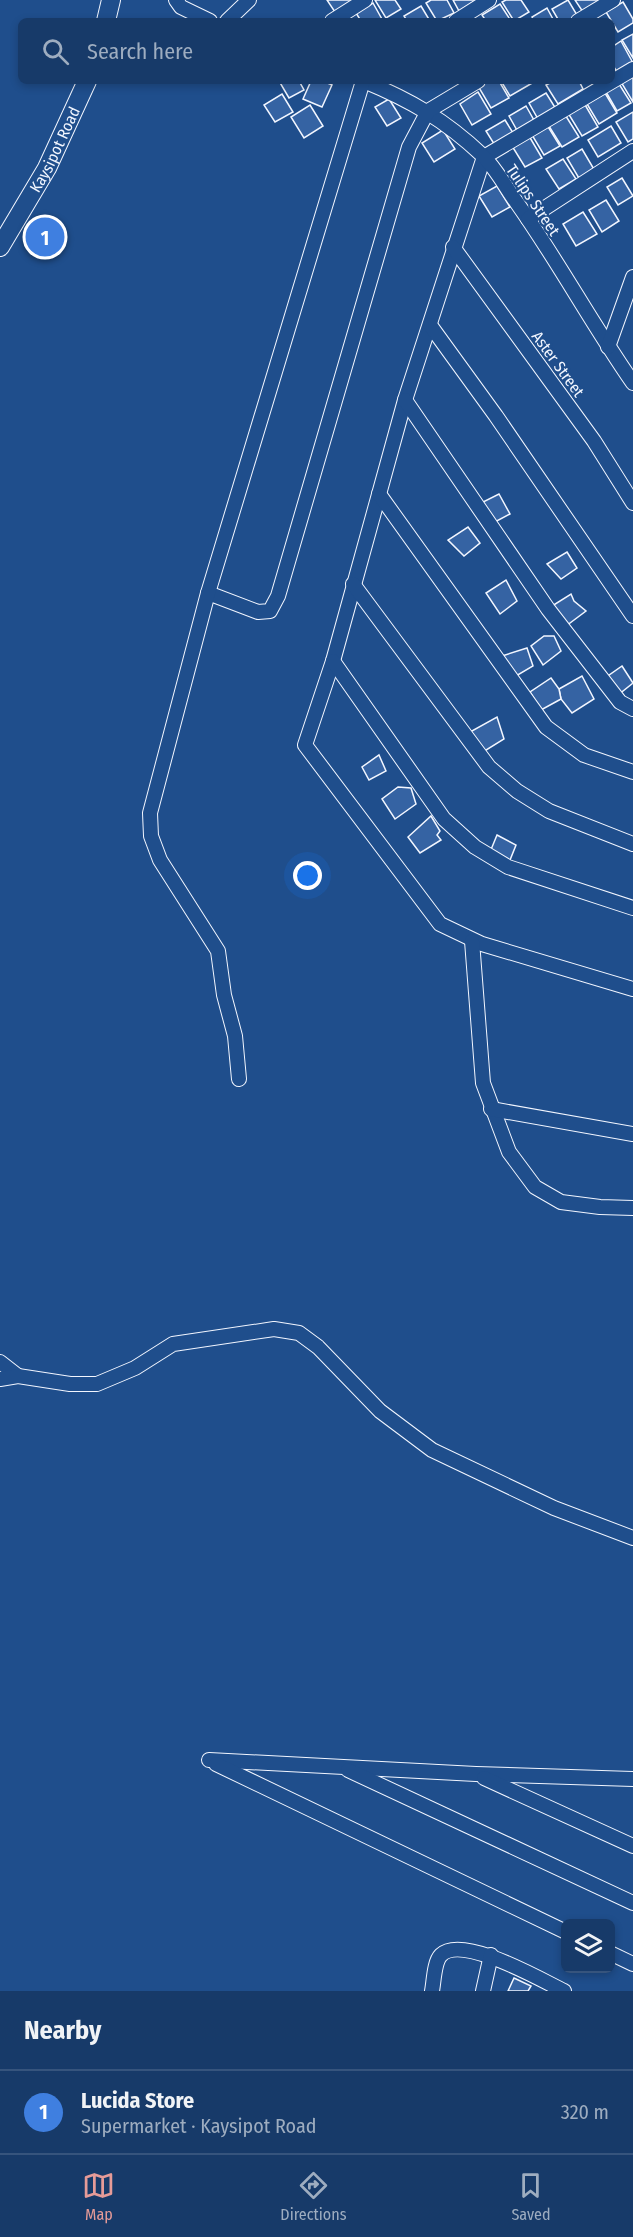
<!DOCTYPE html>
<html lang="en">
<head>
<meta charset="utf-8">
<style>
  :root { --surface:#173a69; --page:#20416f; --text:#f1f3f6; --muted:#9eadc0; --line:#36547d; --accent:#e69b98 }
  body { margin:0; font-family:"Fira Sans Condensed",sans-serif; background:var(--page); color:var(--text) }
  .controls { position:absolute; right:18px; bottom:18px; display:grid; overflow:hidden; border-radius:9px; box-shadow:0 3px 9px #0003 }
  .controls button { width:54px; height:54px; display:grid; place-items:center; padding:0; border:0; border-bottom:2px solid var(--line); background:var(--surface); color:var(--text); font:30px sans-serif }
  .you { position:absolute; left:308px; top:876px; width:21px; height:21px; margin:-15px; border:4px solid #fff; border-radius:50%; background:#1a73e8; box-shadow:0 0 0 9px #1a73e833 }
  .badge { display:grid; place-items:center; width:39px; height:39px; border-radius:50%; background:var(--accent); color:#fff; font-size:20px; font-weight:700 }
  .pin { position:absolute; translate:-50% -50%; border:3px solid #fff; box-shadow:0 2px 6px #0006 }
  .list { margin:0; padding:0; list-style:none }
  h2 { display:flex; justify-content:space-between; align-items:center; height:78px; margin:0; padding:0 24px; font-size:26px }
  h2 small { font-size:20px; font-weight:400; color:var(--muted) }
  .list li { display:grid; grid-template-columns:39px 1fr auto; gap:18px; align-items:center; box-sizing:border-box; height:84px; padding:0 24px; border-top:2px solid var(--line) }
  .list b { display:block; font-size:22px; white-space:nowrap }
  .list p { margin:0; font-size:20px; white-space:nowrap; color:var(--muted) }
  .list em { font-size:20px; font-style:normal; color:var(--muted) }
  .icon { flex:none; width:33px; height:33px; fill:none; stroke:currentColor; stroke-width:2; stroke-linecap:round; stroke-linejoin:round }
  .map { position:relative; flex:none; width:633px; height:1991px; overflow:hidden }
  .search { position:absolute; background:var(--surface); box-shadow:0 3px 9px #0003; left:18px; right:18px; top:18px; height:66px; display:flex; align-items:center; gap:15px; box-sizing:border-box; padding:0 21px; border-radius:9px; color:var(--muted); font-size:22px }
  .sheet { height:162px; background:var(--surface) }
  nav { display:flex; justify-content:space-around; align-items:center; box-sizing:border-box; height:84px; border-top:2px solid var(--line); background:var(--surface); font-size:16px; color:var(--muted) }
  nav a { display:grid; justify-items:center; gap:3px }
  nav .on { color:var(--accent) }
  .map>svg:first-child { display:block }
  .building { fill:#3563a3; stroke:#f2f6ff; stroke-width:1.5 }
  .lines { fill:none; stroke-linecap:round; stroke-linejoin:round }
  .street-casing { stroke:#f2f6ff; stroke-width:16 }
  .secondary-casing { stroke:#f2f6ff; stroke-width:20 }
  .street { stroke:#1f4e8c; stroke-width:14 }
  .secondary { stroke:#1f4e8c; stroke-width:18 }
  .labels { text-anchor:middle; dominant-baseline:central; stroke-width:4.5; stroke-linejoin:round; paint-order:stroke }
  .street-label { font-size:16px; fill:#f2f6ff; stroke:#1f4e8c }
</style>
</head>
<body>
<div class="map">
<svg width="633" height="1991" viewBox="0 0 633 1991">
  <rect width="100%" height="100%" fill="#1f4e8c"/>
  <!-- building -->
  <g class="building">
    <path d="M 327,0 L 351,0 L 354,5 L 337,15 Z"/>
    <path d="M 375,0 L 395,0 L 401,9 L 386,18 Z"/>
    <path d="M 431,0 L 447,0 L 454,13 L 437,21 L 426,3 Z"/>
    <path d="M 453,0 L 474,0 L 475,1 L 459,11 Z"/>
    <path d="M 506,0 L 521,0 L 529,12 L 514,21 L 502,2 Z"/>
    <path d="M 568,0 L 577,15 L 568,21 L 559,21 L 552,9 Z"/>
    <path d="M 575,0 L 598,0 L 599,1 L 583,12 Z"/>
    <path d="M 623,2 L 633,19 L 633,23 L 618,32 L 606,12 Z"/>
    <path d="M 373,3 L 383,21 L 361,21 L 356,13 Z"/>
    <path d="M 500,4 L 511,21 L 486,21 L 482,15 Z"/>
    <path d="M 421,6 L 430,21 L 407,21 L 404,16 Z"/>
    <path d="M 547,8 L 554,21 L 534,21 L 532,17 Z"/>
    <path d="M 633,34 L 633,58 L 622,40 Z"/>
    <path d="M 621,41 L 633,63 L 617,72 L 612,64 L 612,47 Z"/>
    <path d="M 633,75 L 633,102 L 621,82 Z"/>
    <path d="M 279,81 L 299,81 L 304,90 L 289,98 Z"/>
    <path d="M 311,81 L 323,81 L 332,85 L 322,107 L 303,99 Z"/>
    <path d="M 486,81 L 499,81 L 509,98 L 491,108 L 478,86 Z"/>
    <path d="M 501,81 L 533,81 L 534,82 L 510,96 Z"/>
    <path d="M 554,81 L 579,81 L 583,89 L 558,104 L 546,85 Z"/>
    <path d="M 619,84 L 631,103 L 617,111 L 606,92 Z"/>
    <path d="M 478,92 L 491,114 L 472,125 L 460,104 Z"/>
    <path d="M 546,93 L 556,109 L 538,119 L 529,103 Z"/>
    <path d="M 605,93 L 617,113 L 599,124 L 587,104 Z"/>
    <path d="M 282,94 L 293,112 L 275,122 L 264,105 Z"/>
    <path d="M 389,99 L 401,118 L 387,126 L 375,107 Z"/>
    <path d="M 584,103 L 598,127 L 582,136 L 568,113 Z"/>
    <path d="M 310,105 L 323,126 L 304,138 L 291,117 Z"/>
    <path d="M 526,106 L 535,122 L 518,132 L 509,116 Z"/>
    <path d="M 633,112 L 633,139 L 628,142 L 616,122 Z"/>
    <path d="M 564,113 L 579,137 L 562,147 L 547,123 Z"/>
    <path d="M 505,120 L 515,136 L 496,147 L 486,131 Z"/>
    <path d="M 547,125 L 560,146 L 544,155 L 532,135 Z"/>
    <path d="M 611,126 L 621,143 L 598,157 L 588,140 Z"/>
    <path d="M 443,130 L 455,149 L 434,162 L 422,143 Z"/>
    <path d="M 529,136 L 542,158 L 525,167 L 512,146 Z"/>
    <path d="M 582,149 L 595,171 L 580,180 L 567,158 Z"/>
    <path d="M 563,159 L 576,179 L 559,189 L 546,169 Z"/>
    <path d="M 622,178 L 633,196 L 618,205 L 607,187 Z"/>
    <path d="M 497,186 L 510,207 L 492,217 L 479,196 Z"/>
    <path d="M 606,200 L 619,221 L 602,232 L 589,210 Z"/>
    <path d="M 583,212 L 597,234 L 576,246 L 563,224 Z"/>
    <path d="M 499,494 L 510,514 L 493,523 L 481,503 Z"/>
    <path d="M 468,527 L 480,543 L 464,556 L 448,540 Z"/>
    <path d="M 567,552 L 577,568 L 561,579 L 547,564 Z"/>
    <path d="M 506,580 L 517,601 L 500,614 L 486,593 Z"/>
    <path d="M 571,594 L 574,601 L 586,611 L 566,626 L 552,606 Z"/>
    <path d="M 544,636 L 554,636 L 561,651 L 543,665 L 531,646 Z"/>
    <path d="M 527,648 L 533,666 L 516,676 L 502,656 Z"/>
    <path d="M 622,666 L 633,683 L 618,695 L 605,678 Z"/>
    <path d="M 582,676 L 594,699 L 572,713 L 561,699 L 559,689 Z"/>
    <path d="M 551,678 L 559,689 L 561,699 L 541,710 L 530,692 Z"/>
    <path d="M 497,717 L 504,739 L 483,752 L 470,732 Z"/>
    <path d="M 379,755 L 386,771 L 369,780 L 362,767 Z"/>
    <path d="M 398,787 L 411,788 L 416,804 L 395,819 L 382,799 Z"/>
    <path d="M 431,816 L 440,831 L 437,835 L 441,840 L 420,853 L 408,837 Z"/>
    <path d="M 497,835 L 516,845 L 510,860 L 490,852 Z"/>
    <path d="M 514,1978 L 531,1986 L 528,1991 L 508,1991 Z"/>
  </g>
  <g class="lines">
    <!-- street casing -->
    <g class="street-casing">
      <g id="street">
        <path d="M 176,0 L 181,7 L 210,21"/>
        <path d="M 227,21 L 249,0"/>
        <path d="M 332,21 L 365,0"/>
        <path d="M 456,21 L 489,0"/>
        <path d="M 578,21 L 613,0"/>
        <path d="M 633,69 L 484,157 L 405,400 L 333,661 L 305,745 L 440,924 L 482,944 L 633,989"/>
        <path d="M 364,81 C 410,100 445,120 482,155 C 496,168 506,188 517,203 C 558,261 592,324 633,383"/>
        <path d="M 528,219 L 633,151"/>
        <path d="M 453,247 L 594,441 L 633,503"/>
        <path d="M 430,325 L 496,416 L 633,616"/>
        <path d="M 608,347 L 633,277"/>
        <path d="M 405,400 L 548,609 L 620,702 L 633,709"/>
        <path d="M 379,494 L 546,727 L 584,755 L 633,772"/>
        <path d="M 353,584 L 489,767 L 517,791 L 549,811 L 633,844"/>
        <path d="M 208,593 L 258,612 L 270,611 L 278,596 L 409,147 L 428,111 L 478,81"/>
        <path d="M 333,661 L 444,819 L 475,847 L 508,867 L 633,908"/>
        <path d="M 472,941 L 483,1083 L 509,1152 L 535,1187 L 561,1202 L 600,1207 L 633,1208"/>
        <path d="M 239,1079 L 235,1036 L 224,995 L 218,951 L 160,860 L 151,836 L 150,813 L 208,593 L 363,81"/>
        <path d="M 491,1109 L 633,1134"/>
        <path d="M 0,1362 L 18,1376"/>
        <path d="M 0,1379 L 18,1376 L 70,1384 L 97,1384 L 135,1368 L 173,1344 L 274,1329 L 299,1333 L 318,1347 L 380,1411 L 432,1450 L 554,1508 L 633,1538"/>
        <path d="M 209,1760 L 476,1774 L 633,1779"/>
        <path d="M 216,1764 L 566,1932"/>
        <path d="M 348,1770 L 633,1903"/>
        <path d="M 484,1778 L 633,1846"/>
        <path d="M 610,1953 L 633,1964"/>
        <path d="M 432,1991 C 434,1981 434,1962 441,1955 C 462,1934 541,1980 564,1991"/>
        <path d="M 483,1991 L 491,1955"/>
      </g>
    </g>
    <!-- secondary casing -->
    <g class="secondary-casing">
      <g id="secondary">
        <path d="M 106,21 L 111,0"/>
        <path id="s1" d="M 0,247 L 47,168 L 87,81"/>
      </g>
    </g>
    <!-- street -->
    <use href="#street" class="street"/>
    <!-- secondary -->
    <use href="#secondary" class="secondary"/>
  </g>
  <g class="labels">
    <!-- street labels -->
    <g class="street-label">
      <text stroke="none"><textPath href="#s1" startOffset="112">Kaysipot Road</textPath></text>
      <text transform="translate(533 200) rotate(56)">Tulips Street</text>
      <text transform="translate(558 364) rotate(54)">Aster Street</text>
    </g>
  </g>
</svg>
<div class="controls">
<button><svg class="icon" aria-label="layers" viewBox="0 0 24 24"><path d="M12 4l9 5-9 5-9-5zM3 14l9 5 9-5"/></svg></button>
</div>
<div class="you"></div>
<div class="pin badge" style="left:45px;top:237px;background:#3f7fe0">1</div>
<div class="search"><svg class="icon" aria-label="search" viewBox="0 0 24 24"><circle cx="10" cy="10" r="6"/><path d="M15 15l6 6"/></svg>Search here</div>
</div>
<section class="sheet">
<h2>Nearby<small></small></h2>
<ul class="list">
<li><span class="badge" style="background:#3f7fe0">1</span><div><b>Lucida Store</b><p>Supermarket · Kaysipot Road</p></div><em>320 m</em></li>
</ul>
</section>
<nav>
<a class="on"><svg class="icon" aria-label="map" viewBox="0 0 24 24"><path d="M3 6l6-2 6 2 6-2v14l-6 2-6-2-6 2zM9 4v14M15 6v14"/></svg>Map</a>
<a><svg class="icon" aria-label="directions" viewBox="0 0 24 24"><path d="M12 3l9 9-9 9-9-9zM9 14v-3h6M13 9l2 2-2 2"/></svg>Directions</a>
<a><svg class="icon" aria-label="saved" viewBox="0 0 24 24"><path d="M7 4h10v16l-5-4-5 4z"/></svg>Saved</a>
</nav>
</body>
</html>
